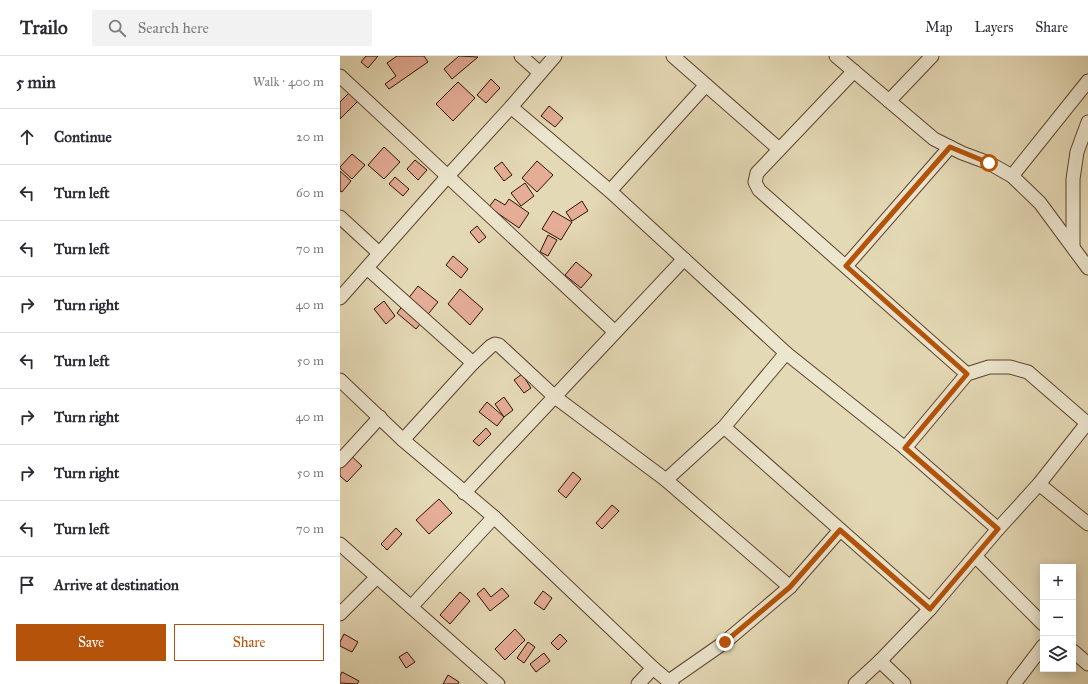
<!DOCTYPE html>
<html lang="en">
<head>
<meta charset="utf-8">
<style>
  :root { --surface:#fff; --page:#f2f2f3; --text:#2b2b33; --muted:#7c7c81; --line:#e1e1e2; --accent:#b45309 }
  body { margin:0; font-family:"IM FELL Great Primer",serif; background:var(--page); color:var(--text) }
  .controls { position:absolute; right:12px; bottom:12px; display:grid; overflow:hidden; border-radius:0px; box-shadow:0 2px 10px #0003 }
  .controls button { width:36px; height:36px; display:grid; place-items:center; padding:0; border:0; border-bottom:1px solid var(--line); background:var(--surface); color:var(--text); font:20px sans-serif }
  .stop { position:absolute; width:12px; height:12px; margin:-9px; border:3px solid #b45309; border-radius:50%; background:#fff }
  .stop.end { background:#b45309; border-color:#fff; box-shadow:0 1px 4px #0008 }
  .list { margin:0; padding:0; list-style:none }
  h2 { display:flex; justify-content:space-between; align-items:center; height:52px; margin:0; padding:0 16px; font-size:17px }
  h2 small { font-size:13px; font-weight:400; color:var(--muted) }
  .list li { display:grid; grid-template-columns:26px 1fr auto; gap:12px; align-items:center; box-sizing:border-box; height:56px; padding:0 16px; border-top:1px solid var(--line) }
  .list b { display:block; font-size:15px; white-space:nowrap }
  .list em { font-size:13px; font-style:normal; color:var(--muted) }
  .actions { display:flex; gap:8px; padding:12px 16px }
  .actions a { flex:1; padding:9px 0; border:1px solid var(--accent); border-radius:0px; text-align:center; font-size:14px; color:var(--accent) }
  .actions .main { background:var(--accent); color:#fff }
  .icon { flex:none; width:22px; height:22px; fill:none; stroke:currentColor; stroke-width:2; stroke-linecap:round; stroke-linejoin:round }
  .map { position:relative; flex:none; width:748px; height:628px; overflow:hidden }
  header { display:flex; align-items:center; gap:24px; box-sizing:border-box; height:56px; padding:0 20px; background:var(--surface); border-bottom:1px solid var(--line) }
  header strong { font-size:19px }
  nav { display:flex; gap:22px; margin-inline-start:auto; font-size:14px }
  .search { width:280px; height:36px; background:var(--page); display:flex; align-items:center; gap:10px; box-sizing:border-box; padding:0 14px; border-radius:0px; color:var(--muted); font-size:15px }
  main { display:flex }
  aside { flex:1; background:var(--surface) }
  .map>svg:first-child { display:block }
  .building { fill:#e5ad96; stroke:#2f1001 }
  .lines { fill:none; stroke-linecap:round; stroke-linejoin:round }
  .minor-casing { stroke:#5c422e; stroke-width:15 }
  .minor { stroke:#ede6cf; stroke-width:13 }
  .route { stroke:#b45309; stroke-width:5 }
</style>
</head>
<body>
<header>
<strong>Trailo</strong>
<div class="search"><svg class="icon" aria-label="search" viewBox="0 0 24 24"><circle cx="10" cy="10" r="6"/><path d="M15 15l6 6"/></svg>Search here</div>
<nav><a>Map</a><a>Layers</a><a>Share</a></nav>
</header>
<main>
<aside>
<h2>5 min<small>Walk · 400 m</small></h2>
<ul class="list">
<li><svg class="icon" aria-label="ahead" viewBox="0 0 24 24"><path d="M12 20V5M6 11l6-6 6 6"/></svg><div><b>Continue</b></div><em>20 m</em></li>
<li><svg class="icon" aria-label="left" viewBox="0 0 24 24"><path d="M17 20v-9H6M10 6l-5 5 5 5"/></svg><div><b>Turn left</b></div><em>60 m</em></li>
<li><svg class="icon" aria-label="left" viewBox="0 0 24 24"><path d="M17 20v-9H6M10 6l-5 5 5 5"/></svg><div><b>Turn left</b></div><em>70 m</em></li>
<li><svg class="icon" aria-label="right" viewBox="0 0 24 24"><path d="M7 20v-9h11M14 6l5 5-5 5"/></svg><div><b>Turn right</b></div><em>40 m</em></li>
<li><svg class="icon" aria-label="left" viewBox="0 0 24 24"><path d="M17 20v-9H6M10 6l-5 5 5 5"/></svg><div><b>Turn left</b></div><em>50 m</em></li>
<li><svg class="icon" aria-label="right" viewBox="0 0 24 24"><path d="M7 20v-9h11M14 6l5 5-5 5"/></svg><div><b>Turn right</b></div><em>40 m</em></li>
<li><svg class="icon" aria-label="right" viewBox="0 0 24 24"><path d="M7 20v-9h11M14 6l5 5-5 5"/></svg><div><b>Turn right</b></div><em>50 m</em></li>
<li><svg class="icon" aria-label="left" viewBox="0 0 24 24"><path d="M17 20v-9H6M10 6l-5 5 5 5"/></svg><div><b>Turn left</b></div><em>70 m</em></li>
<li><svg class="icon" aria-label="arrive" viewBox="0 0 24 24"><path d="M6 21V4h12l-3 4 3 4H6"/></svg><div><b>Arrive at destination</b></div></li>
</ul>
<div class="actions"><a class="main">Save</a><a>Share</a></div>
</aside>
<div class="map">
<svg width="748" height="628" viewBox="0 0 748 628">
  <rect width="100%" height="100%" fill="#e4d9b5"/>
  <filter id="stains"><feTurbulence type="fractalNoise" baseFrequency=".005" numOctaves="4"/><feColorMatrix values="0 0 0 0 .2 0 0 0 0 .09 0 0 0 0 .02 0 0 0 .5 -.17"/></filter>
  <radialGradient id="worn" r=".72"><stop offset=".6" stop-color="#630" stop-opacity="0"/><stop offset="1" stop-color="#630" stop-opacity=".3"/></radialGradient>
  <!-- building -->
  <g class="building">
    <path d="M 26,0 L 38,0 L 28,12 L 21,6 Z"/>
    <path d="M 57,0 L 84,0 L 88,6 L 49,33 L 45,28 L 56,20 L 47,7 Z"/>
    <path d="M 119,0 L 138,1 L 112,23 L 104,13 Z"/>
    <path d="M 151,23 L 160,32 L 146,47 L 137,39 Z"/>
    <path d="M 118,26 L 135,42 L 113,65 L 96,48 Z"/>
    <path d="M 9,37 L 18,45 L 0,63 L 0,46 Z"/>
    <path d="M 209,50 L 223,62 L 215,71 L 201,60 Z"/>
    <path d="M 44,91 L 60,106 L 44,123 L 28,109 Z"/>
    <path d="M 12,98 L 25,109 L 12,123 L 0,112 L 0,111 Z"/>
    <path d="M 75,104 L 87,114 L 78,124 L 67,113 Z"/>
    <path d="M 197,105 L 213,119 L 197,136 L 182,122 Z"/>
    <path d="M 162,106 L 172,119 L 164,125 L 154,112 Z"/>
    <path d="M 0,115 L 11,125 L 2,136 L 0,135 Z"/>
    <path d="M 55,121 L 69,133 L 63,140 L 49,128 Z"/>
    <path d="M 185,127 L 194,140 L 181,150 L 171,137 Z"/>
    <path d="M 155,143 L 165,149 L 169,143 L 189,157 L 179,172 L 149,151 Z"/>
    <path d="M 242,145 L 248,155 L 232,165 L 226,156 Z"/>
    <path d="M 213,155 L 232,166 L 221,184 L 202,173 Z"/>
    <path d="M 137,170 L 146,181 L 139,187 L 130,176 Z"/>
    <path d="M 208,179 L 217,184 L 208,200 L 200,196 Z"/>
    <path d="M 113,200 L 128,213 L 121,222 L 106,209 Z"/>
    <path d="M 236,206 L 252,219 L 241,232 L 225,219 Z"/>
    <path d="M 78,230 L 98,246 L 76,273 L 57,257 Z"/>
    <path d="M 120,233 L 143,253 L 130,269 L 108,248 Z"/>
    <path d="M 44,245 L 55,260 L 46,268 L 34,253 Z"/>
    <path d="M 182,318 L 191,332 L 184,337 L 174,324 Z"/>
    <path d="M 164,341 L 173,354 L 164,361 L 155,348 Z"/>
    <path d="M 147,346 L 164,361 L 157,370 L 139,356 Z"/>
    <path d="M 146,372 L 151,378 L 139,390 L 133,385 Z"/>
    <path d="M 5,394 L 22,410 L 7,426 L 0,420 L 0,399 Z"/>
    <path d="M 233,416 L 241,423 L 226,442 L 218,435 Z"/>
    <path d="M 99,443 L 112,457 L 89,478 L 76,464 Z"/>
    <path d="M 272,449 L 279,455 L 262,473 L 256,467 Z"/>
    <path d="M 56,472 L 62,478 L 47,494 L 41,488 Z"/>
    <path d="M 144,532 L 151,541 L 162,532 L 169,540 L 150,555 L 137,538 Z"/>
    <path d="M 203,535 L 212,542 L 204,554 L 194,547 Z"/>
    <path d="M 120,536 L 130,545 L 110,568 L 100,559 Z"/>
    <path d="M 175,573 L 185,584 L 165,604 L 155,593 Z"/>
    <path d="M 4,578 L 18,586 L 12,596 L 0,590 L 0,586 Z"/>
    <path d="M 220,578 L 227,585 L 218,594 L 211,587 Z"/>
    <path d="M 188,586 L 195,591 L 184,607 L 177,602 Z"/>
    <path d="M 67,596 L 75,606 L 66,612 L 59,601 Z"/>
    <path d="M 204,597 L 210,605 L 196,616 L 190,608 Z"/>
    <path d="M 2,616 L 19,625 L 17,628 L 0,627 L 0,620 Z"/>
    <path d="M 108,619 L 119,626 L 118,628 L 103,628 Z"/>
  </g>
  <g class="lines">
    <!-- minor casing -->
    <g class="minor-casing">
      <g id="minor">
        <path d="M 181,0 L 200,17"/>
        <path d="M 333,0 L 439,93"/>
        <path d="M 496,0 L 594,83 L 622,97 L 649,107 L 672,120 L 700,147 L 748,212"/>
        <path d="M 514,15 L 417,117 L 415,126 L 419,134 L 627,318"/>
        <path d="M 0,20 L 275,276"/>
        <path d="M 549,45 L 592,0"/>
        <path d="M 171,51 L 270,135 L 446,297 L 565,392 L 658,473"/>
        <path d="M 672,120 L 748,25"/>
        <path d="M 270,135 L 366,29"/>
        <path d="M 0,161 L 39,197"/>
        <path d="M 733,191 L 733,123 L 737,96 L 748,66"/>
        <path d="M 506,210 L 610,91"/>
        <path d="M 27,212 L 133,307 L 63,384"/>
        <path d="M 0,242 L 107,121 L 171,51 L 215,0"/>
        <path d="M 133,307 L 151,290 L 155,288 L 159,289 L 215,341 L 326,424 L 450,531"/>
        <path d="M 0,324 L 63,384 L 154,461 L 313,612 L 332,628"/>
        <path d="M 384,371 L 590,553"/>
        <path d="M 565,392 L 627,318 L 649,311 L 670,311 L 688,316 L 747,367"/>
        <path d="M 0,405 L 40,361"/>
        <path d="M 326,424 L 384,371 L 446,297"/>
        <path d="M 699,428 L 748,468"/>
        <path d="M 124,437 L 344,203"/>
        <path d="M 0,488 L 158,628"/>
        <path d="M 635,500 L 703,568"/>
        <path d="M 71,551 L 154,461"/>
        <path d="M 0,558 L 37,521"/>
        <path d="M 733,595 L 748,608"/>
        <path d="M 540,605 L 564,628"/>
        <path d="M 329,625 L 385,586 L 450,531 L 500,474"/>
        <path d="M 298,628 L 313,612"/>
        <path d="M 515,628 L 540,605 L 590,553 L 658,473 L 699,428 L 748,366"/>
        <path d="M 674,628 L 703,590"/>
      </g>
    </g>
    <!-- minor -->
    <use href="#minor" class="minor"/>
  </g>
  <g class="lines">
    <!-- route -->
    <path class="route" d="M 385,586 L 450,531 L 500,474 L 590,553 L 658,473 L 565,392 L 627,318 L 506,210 L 610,91 L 649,107"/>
  </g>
  <rect width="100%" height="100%" filter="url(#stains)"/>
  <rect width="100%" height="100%" fill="url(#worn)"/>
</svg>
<div class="controls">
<button>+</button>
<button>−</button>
<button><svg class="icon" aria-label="layers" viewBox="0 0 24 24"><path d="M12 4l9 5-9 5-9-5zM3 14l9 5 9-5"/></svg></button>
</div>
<div class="stop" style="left:649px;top:107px"></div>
<div class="stop end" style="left:385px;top:586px"></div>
</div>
</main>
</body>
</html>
